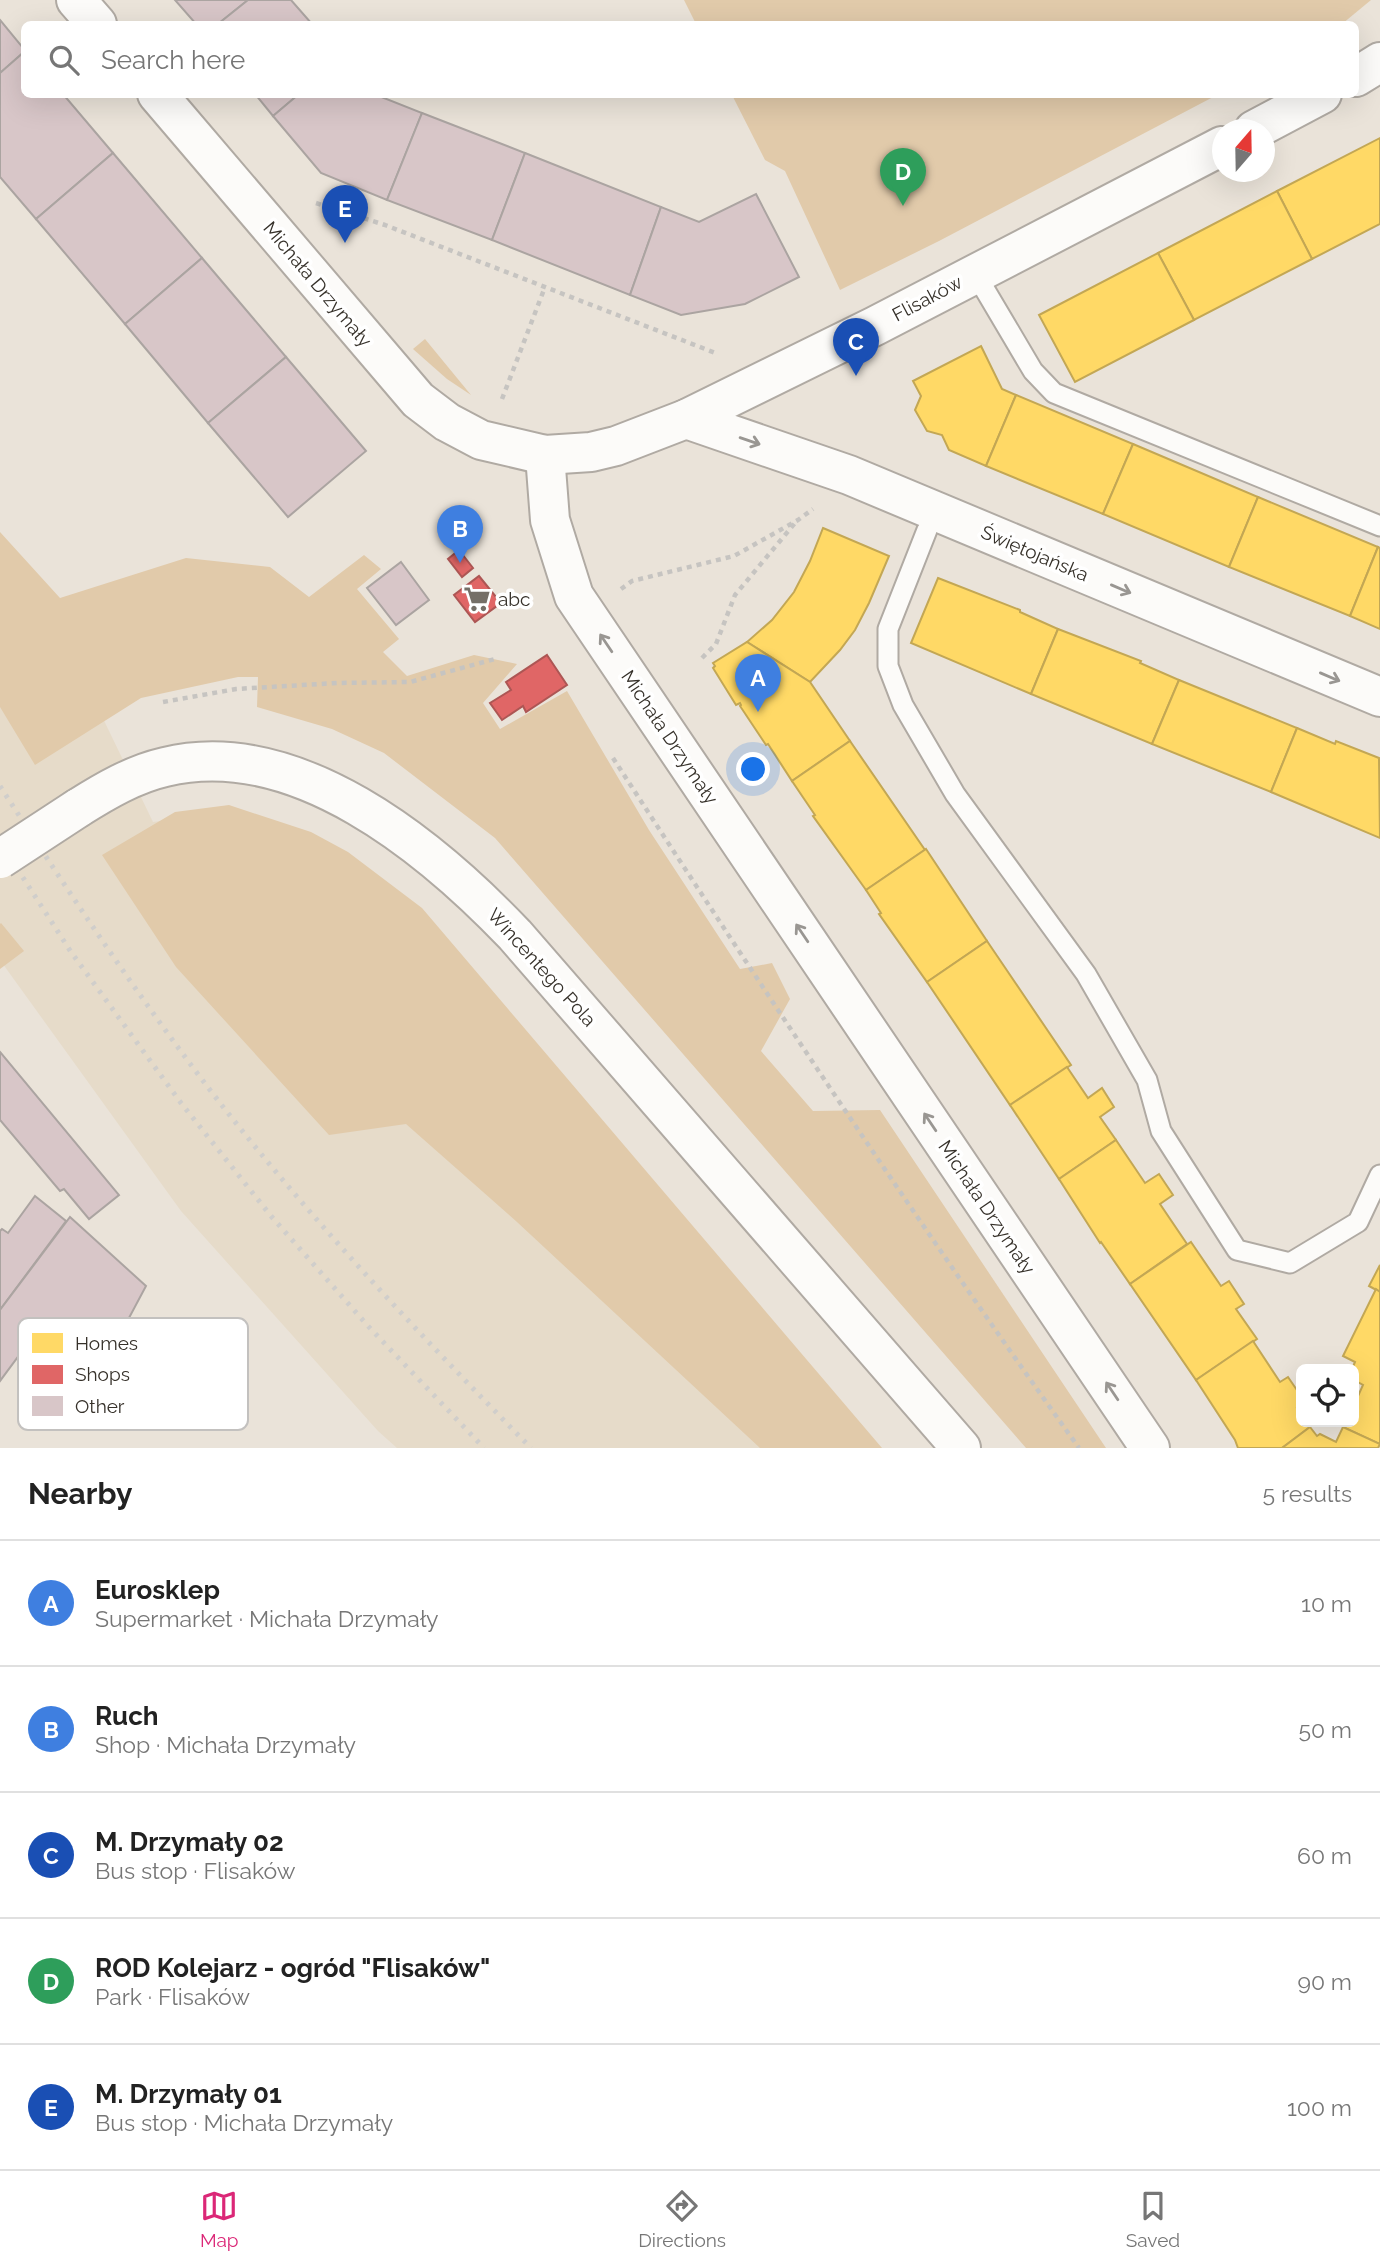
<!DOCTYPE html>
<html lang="en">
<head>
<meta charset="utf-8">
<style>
  :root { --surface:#fff; --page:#f6f6f6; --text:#222; --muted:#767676; --line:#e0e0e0; --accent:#db2777 }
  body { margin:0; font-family:Raleway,sans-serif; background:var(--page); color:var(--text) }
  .controls { position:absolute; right:21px; bottom:21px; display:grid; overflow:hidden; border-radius:10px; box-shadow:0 7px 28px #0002 }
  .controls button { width:63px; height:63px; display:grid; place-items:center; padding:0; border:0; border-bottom:2px solid var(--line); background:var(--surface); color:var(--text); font:35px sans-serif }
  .compass { position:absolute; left:1212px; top:119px; width:63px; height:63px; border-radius:50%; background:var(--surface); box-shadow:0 7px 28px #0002; rotate:20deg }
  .you { position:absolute; left:754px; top:770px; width:24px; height:24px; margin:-18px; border:5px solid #fff; border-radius:50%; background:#1a73e8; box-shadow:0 0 0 10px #1a73e833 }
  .badge { display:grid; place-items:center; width:46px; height:46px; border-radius:50%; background:var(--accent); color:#fff; font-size:23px; font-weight:700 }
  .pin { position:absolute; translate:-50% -58px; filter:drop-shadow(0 2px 4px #0008) }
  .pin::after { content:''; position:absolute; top:37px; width:24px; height:21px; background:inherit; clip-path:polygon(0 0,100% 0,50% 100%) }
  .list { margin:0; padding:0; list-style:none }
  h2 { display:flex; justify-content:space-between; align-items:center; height:91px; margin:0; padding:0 28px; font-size:30px }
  h2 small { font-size:23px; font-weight:400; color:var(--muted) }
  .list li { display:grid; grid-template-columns:46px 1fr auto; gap:21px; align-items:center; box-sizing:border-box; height:126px; padding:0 28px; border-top:2px solid var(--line) }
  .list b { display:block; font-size:26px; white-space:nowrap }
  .list p { margin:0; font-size:23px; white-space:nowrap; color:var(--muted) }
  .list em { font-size:23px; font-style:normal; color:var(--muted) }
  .icon { flex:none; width:38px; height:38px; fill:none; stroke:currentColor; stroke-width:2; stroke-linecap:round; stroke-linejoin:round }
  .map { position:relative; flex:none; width:1380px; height:1448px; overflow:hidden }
  .search { position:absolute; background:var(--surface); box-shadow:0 7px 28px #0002; left:21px; right:21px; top:21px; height:77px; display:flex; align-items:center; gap:18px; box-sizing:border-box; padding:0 24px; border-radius:10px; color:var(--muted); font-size:26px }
  .sheet { height:721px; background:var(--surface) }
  nav { display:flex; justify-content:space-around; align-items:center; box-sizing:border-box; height:98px; border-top:2px solid var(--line); background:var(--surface); font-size:19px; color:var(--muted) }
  nav a { display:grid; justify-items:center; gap:4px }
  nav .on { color:var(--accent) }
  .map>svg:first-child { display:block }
  .built { fill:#e6dbc9 }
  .green { fill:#e1caaa }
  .homes { fill:#ffd966; stroke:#c3a754; stroke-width:2 }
  .shops { fill:#e06666; stroke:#ad5654; stroke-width:2 }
  .building { fill:#d8c6c8; stroke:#aba4a1; stroke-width:2 }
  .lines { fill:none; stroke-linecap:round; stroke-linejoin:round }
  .lane-casing { stroke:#b0aaa3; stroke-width:23 }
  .street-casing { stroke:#b0aaa3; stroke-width:42 }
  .secondary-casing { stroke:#b0aaa3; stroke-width:42 }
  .path { stroke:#c6c4c1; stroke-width:4.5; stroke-dasharray:5 5; stroke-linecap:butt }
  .lane { stroke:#fcfbf9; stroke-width:19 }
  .street { stroke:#fcfbf9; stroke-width:38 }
  .secondary { stroke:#fcfbf9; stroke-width:38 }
  .rail { stroke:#d0cecb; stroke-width:5; stroke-dasharray:3.5 7; stroke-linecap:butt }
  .secondary-bridge-casing { stroke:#b0aaa3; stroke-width:42; stroke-linecap:butt }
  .secondary-bridge { stroke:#fcfbf9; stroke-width:38 }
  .oneway { stroke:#999692 }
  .labels { text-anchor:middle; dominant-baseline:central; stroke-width:7; stroke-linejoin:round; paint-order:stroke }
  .street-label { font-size:19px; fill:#36312a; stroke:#fff }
  .poi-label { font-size:19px; fill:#36312a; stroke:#fff; text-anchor:start }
  .key { fill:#fff; stroke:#c3c1bf; stroke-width:2 }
  .key-label { font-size:19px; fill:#36312a }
</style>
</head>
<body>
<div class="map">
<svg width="1380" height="1448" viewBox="0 0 1380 1448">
  <rect width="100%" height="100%" fill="#eae3d9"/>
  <!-- built -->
  <path class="built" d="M 0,560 L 53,615 L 153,822 L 228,812 L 874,1448 L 397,1448 L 378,1431 L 181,1211 L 0,960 Z"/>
  <!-- green -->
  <g class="green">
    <path d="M 684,0 L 1371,0 L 1342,24 L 696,24 Z"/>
    <path d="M 732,95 L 1217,95 L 939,241 L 840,290 L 785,171 L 765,160 Z"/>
    <path d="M 425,339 L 471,395 L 447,379 L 413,349 Z"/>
    <path d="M 0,532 L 60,598 L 186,558 L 270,567 L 309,597 L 364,555 L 381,569 L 357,589 L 399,639 L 383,652 L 407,676 L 474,655 L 517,664 L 483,703 L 500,729 L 567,691 L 649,830 L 740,969 L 772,963 L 790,999 L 761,1051 L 813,1111 L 880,1110 L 1106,1448 L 1026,1448 L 495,838 L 384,753 L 332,729 L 257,707 L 258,677 L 238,677 L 141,698 L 35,765 L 0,707 Z"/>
    <path d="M 229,805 L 311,832 L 348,852 L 422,908 L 882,1448 L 760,1448 L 517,1222 L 406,1124 L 329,1135 L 176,967 L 102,855 L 175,812 Z"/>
    <path d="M 1,923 L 24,951 L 0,969 L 0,924 Z"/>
  </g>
  <!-- homes -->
  <g class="homes">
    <path d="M 1380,138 L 1380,224 L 1312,259 L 1277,191 Z"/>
    <path d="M 1277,191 L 1312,259 L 1194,320 L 1158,253 Z"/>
    <path d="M 1158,253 L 1194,320 L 1075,382 L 1039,315 Z"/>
    <path d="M 981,346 L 1002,389 L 1016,395 L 986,466 L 949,450 L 942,435 L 927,431 L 915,410 L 921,396 L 913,381 Z"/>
    <path d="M 1016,395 L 1133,444 L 1103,514 L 986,466 Z"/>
    <path d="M 1133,444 L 1258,497 L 1229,567 L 1103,514 Z"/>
    <path d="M 1258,497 L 1378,547 L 1350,616 L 1229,567 Z"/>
    <path d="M 823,528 L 889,556 L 869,603 L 855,630 L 840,650 L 810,682 L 747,642 L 772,620 L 794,592 L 810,561 Z"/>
    <path d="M 1378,547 L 1380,548 L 1380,629 L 1350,616 Z"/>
    <path d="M 938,578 L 1020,610 L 1020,612 L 1058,629 L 1031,694 L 911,643 Z"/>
    <path d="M 1058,629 L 1141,661 L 1140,663 L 1179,680 L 1152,744 L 1031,694 Z"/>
    <path d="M 747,642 L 810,682 L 850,741 L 792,781 L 768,744 L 766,745 L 740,706 L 741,705 L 740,703 L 736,705 L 713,668 L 715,666 L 713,663 Z"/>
    <path d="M 1179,680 L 1297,728 L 1271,792 L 1152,744 Z"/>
    <path d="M 1297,728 L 1335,744 L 1336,741 L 1379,758 L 1380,838 L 1271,792 Z"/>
    <path d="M 850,741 L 925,850 L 866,890 L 813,816 L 815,815 L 792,781 Z"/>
    <path d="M 926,849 L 987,941 L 927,982 L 879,914 L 881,913 L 866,890 Z"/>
    <path d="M 987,941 L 1071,1065 L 1010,1105 L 927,982 Z"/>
    <path d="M 1067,1067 L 1088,1098 L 1102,1088 L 1114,1107 L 1100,1117 L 1116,1140 L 1059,1179 L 1010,1105 Z"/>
    <path d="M 1116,1140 L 1145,1183 L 1159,1174 L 1173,1195 L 1160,1204 L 1187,1244 L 1130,1284 L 1101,1242 L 1100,1243 L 1059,1179 Z"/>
    <path d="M 1191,1242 L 1221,1286 L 1229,1281 L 1244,1304 L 1236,1309 L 1257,1339 L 1196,1380 L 1130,1284 Z"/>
    <path d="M 1380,1265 L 1380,1292 L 1369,1286 Z"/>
    <path d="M 1376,1289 L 1380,1292 L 1380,1444 L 1343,1427 L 1345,1422 L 1354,1422 L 1354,1405 L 1363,1385 L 1354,1380 L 1354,1369 L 1352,1369 L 1355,1362 L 1343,1356 Z"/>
    <path d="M 1253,1341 L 1280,1382 L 1288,1377 L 1301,1396 L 1301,1405 L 1297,1408 L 1301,1414 L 1301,1422 L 1307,1422 L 1310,1427 L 1282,1448 L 1238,1448 L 1235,1440 L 1196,1380 Z"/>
    <path d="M 1310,1427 L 1317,1436 L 1320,1434 L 1336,1442 L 1343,1427 L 1380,1444 L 1378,1448 L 1282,1448 Z"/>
  </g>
  <!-- shops -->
  <g class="shops">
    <path d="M 459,550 L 473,568 L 462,577 L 448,559 Z"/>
    <path d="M 479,576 L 501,603 L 475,622 L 454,595 Z"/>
    <path d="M 547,655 L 567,685 L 526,712 L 523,706 L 502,720 L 490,703 L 511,690 L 506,682 Z"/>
  </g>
  <!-- building -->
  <g class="building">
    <path d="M 175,0 L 248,0 L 218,24 L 196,24 Z"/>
    <path d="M 248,0 L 291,0 L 312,24 L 218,24 Z"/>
    <path d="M 0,20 L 24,49 L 24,52 L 0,73 Z"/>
    <path d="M 24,52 L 24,94 L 63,94 L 113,153 L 36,219 L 0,177 L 0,73 Z"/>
    <path d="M 255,94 L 299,94 L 273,116 Z"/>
    <path d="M 299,94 L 374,94 L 422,113 L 387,200 L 321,173 L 273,116 Z"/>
    <path d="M 422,113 L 525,153 L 492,240 L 387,200 Z"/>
    <path d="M 113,153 L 202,258 L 125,324 L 36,219 Z"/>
    <path d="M 525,153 L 661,207 L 630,295 L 492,240 Z"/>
    <path d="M 756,194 L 799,277 L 745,304 L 681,315 L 630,295 L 661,207 L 699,222 Z"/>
    <path d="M 202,258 L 286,357 L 208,423 L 125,324 Z"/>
    <path d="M 286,357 L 366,451 L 288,517 L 208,423 Z"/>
    <path d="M 401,562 L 429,600 L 396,625 L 367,588 Z"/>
    <path d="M 0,1052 L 119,1195 L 89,1219 L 64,1189 L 60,1191 L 0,1120 Z"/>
    <path d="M 35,1196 L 66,1221 L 0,1310 L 0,1231 L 2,1229 L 8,1233 Z"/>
    <path d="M 70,1217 L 146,1286 L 105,1363 L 46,1319 L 0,1381 L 0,1310 Z"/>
  </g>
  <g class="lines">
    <!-- lane casing -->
    <g class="lane-casing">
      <g id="lane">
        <path d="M 975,273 L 1033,371 L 1054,393 L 1380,526"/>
        <path d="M 927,530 L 888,629 L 888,666 L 903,705 L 955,794 L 1086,974 L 1147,1080 L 1161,1131 L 1237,1250 L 1290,1263 L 1358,1222 L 1380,1175"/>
      </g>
    </g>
    <!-- street casing -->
    <g class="street-casing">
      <g id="street">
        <path d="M 686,419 L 849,475 L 1380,697"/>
        <path d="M 545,455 L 550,520 L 574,596 L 1150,1448"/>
      </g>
    </g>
    <!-- secondary casing -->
    <g class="secondary-casing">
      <g id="secondary">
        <path d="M 76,0 L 97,24"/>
        <path d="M 1356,77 L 1380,62"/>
        <path d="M 157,94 L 418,400 L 447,422 L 481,440 L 545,455 L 591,452 L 616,446 L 686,419 L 875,326 L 1222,146"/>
        <path d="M 1254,130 L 1322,94"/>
        <path d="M 78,808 C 105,791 134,774 165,767 C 296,735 431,847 515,935 L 961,1448"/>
      </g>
    </g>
    <!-- path -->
    <g class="path">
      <path d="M 316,203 L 385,225 L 718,354"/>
      <path d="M 502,399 L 545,287"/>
      <path d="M 621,589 L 632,581 L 734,556 L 798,520 L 813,509"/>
      <path d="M 702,658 L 716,644 L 735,595 L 795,523"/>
      <path d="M 163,702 L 236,689 L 337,683 L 410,682 L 495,659"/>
      <path d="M 613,758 C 764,991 917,1222 1079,1448"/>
    </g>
    <!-- lane -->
    <use href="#lane" class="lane"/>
    <!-- street -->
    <use href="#street" class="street"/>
    <!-- secondary -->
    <use href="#secondary" class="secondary"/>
    <!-- rail -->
    <g class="rail">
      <path d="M 0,786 C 67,890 135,992 210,1090 C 308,1217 419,1334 531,1448"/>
      <path d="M 0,842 L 71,952 L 181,1103 L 271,1216 L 368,1326 L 484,1448"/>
    </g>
    <!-- secondary-bridge casing -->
    <g class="secondary-bridge-casing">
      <path id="secondary-bridge" d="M 0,859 L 78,808"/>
    </g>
    <!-- secondary-bridge -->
    <use href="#secondary-bridge" class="secondary-bridge"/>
  </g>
  <!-- one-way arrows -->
  <defs><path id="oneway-shaft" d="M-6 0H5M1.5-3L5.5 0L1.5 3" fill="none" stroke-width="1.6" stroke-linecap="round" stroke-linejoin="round" transform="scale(1.75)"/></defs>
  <g class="oneway">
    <use href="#oneway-shaft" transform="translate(750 441) rotate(19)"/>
    <use href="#oneway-shaft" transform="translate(1121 589) rotate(23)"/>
    <use href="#oneway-shaft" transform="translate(606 643) rotate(-124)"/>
    <use href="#oneway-shaft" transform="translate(1330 677) rotate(23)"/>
    <use href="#oneway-shaft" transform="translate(802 933) rotate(-124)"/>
    <use href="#oneway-shaft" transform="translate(930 1122) rotate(-124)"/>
    <use href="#oneway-shaft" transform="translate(1112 1391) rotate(-124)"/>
  </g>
  <!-- icons -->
  <defs>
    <g id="supermarket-bare" transform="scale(2.1)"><path d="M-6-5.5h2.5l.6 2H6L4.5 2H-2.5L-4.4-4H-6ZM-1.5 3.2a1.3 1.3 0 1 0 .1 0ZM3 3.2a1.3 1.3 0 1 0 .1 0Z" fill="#756f67" stroke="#fff" stroke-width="2.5" paint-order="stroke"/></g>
  </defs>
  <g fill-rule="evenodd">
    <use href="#supermarket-bare" x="477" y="599"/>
  </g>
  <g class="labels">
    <!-- street labels -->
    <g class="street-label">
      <text transform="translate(318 284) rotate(50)">Michała Drzymały</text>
      <text transform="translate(927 298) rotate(-28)">Flisaków</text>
      <text transform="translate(1035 553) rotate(23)">Świętojańska</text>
      <text transform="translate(670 737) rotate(56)">Michała Drzymały</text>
      <text transform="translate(542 967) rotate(48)">Wincentego Pola</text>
      <text transform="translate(987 1207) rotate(56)">Michała Drzymały</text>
    </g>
    <!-- poi labels -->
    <g class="poi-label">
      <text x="498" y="599">abc</text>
    </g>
  </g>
  <!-- legend -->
  <rect x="18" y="1318" width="230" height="112" rx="10" class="key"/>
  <rect x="32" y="1333" width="31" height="20" fill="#ffd966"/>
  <rect x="32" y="1365" width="31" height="19" fill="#e06666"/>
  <rect x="32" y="1396" width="31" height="20" fill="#d8c6c8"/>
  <g class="key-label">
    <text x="75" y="1350">Homes</text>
    <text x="75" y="1381">Shops</text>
    <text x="75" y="1413">Other</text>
  </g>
</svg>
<div class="controls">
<button><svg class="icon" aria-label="locate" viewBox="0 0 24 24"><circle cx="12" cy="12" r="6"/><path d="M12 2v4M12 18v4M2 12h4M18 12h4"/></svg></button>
</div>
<svg class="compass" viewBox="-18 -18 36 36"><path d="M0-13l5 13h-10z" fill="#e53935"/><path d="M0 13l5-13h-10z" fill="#767676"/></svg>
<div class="you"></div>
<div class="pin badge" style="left:758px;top:712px;background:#3f7fe0">A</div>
<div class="pin badge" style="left:460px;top:563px;background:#3f7fe0">B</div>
<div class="pin badge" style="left:856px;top:376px;background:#1a4fb4">C</div>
<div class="pin badge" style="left:903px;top:206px;background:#2e9e5b">D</div>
<div class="pin badge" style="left:345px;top:243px;background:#1a4fb4">E</div>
<div class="search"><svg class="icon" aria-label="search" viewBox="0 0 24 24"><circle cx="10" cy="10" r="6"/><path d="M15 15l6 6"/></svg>Search here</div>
</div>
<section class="sheet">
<h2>Nearby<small>5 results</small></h2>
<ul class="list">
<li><span class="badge" style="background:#3f7fe0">A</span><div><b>Eurosklep</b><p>Supermarket · Michała Drzymały</p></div><em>10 m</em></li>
<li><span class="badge" style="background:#3f7fe0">B</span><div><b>Ruch</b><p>Shop · Michała Drzymały</p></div><em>50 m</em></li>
<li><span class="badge" style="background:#1a4fb4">C</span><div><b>M. Drzymały 02</b><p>Bus stop · Flisaków</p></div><em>60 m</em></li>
<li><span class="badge" style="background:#2e9e5b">D</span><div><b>ROD Kolejarz - ogród &quot;Flisaków&quot;</b><p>Park · Flisaków</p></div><em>90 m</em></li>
<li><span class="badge" style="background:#1a4fb4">E</span><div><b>M. Drzymały 01</b><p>Bus stop · Michała Drzymały</p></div><em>100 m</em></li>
</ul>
</section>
<nav>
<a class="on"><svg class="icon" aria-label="map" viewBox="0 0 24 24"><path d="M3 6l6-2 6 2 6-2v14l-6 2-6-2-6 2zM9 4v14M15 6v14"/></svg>Map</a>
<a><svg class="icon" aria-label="directions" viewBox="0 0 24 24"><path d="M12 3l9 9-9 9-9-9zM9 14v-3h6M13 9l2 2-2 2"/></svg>Directions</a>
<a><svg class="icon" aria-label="saved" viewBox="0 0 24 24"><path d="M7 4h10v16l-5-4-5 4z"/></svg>Saved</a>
</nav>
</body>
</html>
